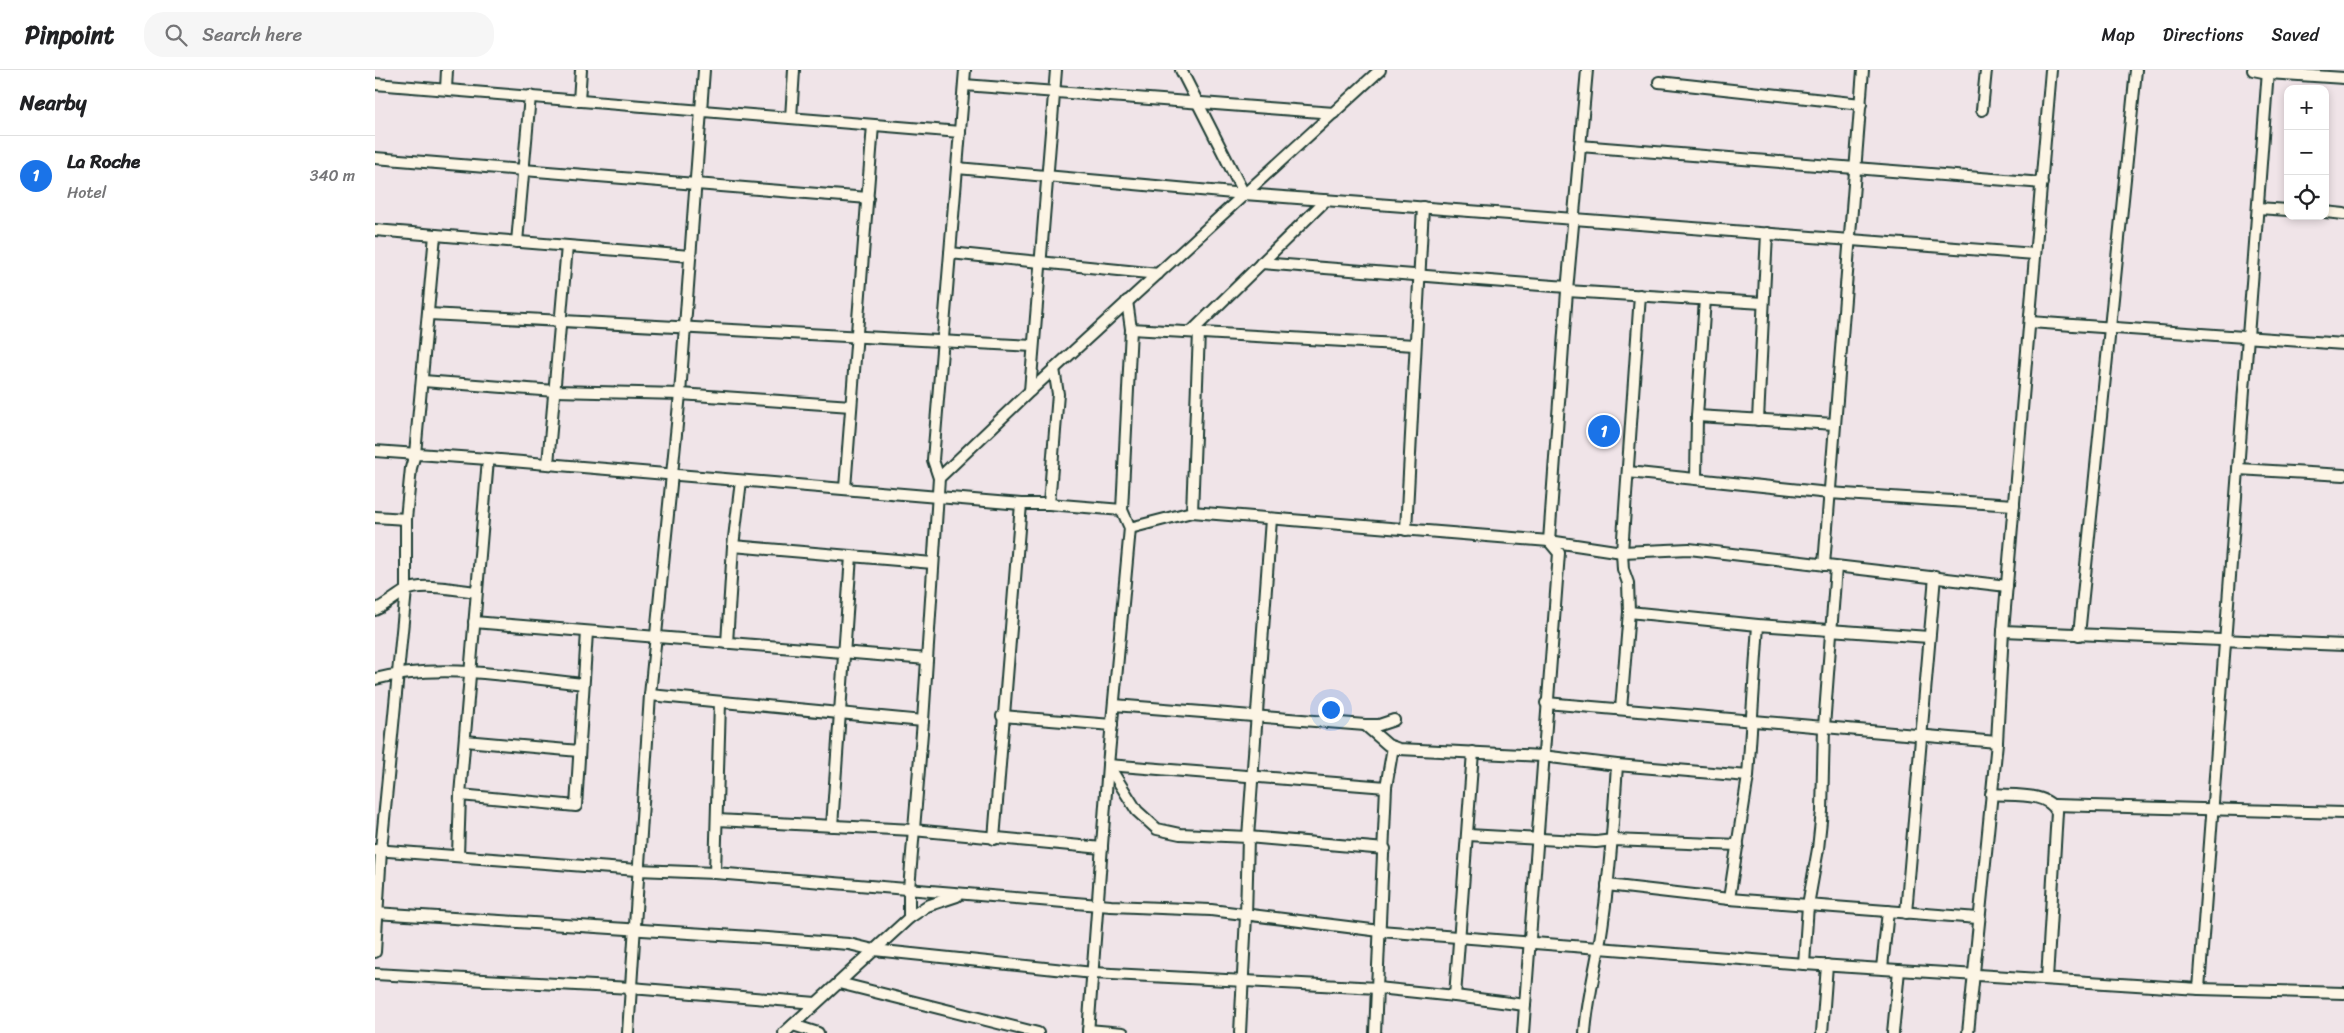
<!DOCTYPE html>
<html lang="en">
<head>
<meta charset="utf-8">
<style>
  :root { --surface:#fff; --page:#f6f6f6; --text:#202124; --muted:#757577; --line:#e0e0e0; --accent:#1a73e8 }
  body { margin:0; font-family:Sriracha,sans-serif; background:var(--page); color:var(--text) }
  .controls { position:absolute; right:15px; top:15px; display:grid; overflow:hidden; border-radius:10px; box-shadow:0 2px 8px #0003 }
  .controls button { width:45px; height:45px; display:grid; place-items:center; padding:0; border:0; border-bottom:1px solid var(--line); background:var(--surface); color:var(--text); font:25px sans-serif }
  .you { position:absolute; left:955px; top:639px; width:18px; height:18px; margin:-12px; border:4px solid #fff; border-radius:50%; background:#1a73e8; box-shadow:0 0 0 8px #1a73e833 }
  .badge { display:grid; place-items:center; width:32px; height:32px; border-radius:50%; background:var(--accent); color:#fff; font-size:16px; font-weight:700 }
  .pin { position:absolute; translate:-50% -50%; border:2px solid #fff; box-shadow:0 1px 5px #0006 }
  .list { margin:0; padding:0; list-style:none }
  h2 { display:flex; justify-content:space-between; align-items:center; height:65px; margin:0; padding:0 20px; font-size:21px }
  h2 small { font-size:16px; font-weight:400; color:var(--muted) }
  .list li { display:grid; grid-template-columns:32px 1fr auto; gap:15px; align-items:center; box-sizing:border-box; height:80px; padding:0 20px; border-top:1px solid var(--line) }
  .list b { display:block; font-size:19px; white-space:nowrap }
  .list p { margin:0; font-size:16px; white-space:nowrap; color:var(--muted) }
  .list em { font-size:16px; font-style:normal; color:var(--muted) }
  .icon { flex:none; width:28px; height:28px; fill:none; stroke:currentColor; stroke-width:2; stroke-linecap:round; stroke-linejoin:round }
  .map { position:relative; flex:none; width:1969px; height:963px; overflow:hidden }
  header { display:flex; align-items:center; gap:30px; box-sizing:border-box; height:70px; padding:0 25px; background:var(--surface); border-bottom:1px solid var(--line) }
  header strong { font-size:24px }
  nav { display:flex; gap:28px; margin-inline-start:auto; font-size:18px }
  .search { width:350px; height:45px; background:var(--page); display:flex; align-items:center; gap:12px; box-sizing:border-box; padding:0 18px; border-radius:20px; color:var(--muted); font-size:19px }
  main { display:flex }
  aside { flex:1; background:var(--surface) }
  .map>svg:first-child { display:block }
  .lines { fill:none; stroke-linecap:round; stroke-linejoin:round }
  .minor-casing { stroke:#1f3d34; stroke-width:14 }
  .minor { stroke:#fcf5e5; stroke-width:10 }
</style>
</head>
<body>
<header>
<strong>Pinpoint</strong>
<div class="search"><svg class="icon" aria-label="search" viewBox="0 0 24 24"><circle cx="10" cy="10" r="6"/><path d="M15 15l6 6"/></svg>Search here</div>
<nav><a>Map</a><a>Directions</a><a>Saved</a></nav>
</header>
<main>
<aside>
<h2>Nearby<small></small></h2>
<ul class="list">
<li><span class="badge">1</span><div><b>La Roche</b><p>Hotel</p></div><em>340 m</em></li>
</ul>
</aside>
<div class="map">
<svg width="1969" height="963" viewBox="0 0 1969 963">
  <rect width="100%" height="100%" fill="#f0e4e8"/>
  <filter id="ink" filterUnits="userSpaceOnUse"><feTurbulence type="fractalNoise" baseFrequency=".02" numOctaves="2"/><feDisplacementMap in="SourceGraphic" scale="10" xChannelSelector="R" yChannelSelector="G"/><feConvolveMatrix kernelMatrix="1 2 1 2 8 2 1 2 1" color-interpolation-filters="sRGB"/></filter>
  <g filter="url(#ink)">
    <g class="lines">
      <!-- minor casing -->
      <g class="minor-casing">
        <g id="minor">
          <path d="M 806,0 L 869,124"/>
          <path d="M 1878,0 L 1893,3 L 1969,8"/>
          <path d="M 1284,12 L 1486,34"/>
          <path d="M 0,14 L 585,62"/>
          <path d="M 589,15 L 959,43"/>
          <path d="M 71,19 L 72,0"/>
          <path d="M 204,31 L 206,0"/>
          <path d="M 1607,40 L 1611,0"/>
          <path d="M 416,48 L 419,0"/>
          <path d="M 1205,76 L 1667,113"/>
          <path d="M 0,88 L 493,128"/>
          <path d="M 582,98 L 869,124 L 1660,184"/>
          <path d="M 1883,138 L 1913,140"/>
          <path d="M 1950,142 L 1969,144"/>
          <path d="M 0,160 L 315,186"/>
          <path d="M 142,172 L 155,26"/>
          <path d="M 575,183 L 783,204"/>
          <path d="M 886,193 L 1192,217"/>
          <path d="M 1192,221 L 1388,233"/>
          <path d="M 54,244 L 658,276"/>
          <path d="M 1655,252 L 1969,274"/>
          <path d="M 756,259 L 1040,275"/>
          <path d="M 816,262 L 951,130"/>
          <path d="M 48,311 L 180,321 L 305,324 L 476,336"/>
          <path d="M 655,321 L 681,0"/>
          <path d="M 1322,346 L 1460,354"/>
          <path d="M 1383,350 L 1392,163"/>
          <path d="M 0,381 L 113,389 L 646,434 L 674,434 L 747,440 L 755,458 L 817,442 L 1174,471 L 1247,482 L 1314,479 L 1632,516"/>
          <path d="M 173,394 L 192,176"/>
          <path d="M 1863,399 L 1969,405"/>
          <path d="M 1253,402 L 1454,423 L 1639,435"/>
          <path d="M 564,408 L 558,390 L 590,0"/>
          <path d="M 1321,408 L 1322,346 L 1330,229"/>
          <path d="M 470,418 L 498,55"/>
          <path d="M 674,434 L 683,324 L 679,299"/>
          <path d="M 747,440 L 756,259 L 752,231"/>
          <path d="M 817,442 L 824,262"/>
          <path d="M 0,447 L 31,449"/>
          <path d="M 1031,460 L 1048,137"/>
          <path d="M 358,476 L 558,493"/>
          <path d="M 1449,495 L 1488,0"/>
          <path d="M 0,540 C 11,535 20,527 30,521 C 46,512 83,520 101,522"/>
          <path d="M 1254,542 L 1383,555 L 1554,567"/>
          <path d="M 99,552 L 552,589"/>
          <path d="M 1628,561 L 1969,575"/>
          <path d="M 1704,565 L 1761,0"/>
          <path d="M 352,573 L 358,476 L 366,411"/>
          <path d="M 0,609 C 67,592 140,607 208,614"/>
          <path d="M 275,625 L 548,651"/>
          <path d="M 1171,633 L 1622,672"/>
          <path d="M 739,635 L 990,655 L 1004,655 L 1019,650"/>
          <path d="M 1246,639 L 1254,542 L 1253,513 L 1248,499 L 1247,482 L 1265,225"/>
          <path d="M 627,646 L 737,655"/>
          <path d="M 990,655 L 1013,675 L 1024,679 L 1167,686 L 1242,695 L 1373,706"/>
          <path d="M 90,671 L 204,681"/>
          <path d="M 733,695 L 762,741 L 782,759 L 805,764 L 873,767 L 1010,779"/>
          <path d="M 733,695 L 1011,717"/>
          <path d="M 1616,724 C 1637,726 1672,721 1682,742 L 1672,909"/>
          <path d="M 85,725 L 201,736 L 212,562"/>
          <path d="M 1679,735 L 1969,743"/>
          <path d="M 342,750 L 538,760 L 727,778"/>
          <path d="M 457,756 L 476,486"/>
          <path d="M 1093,765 L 1221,772 L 1238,770 L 1363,775"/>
          <path d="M 619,769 L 646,434"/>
          <path d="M 0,780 L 262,800 L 340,803 L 736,836 L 836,840 L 1005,861 L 1429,894 L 1824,919 L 1969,923"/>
          <path d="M 83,785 L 85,725 L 113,389"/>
          <path d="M 340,803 L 345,632"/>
          <path d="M 1232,815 L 1354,829 L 1603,848"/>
          <path d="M 1354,829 L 1373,706 L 1383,555"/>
          <path d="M 0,843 L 392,868 L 474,874 L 499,880 L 718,903 L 1003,918 L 1080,926 L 1098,682"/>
          <path d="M 1531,843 L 1560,506"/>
          <path d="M 534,848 L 534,819 L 548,651 L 564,408 L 655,321 L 1005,0"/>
          <path d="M 0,882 L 6,780 L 31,520 L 31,449 L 36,398 L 40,384 L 60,165"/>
          <path d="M 1429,894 L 1433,835 L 1443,779 L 1447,741 L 1449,657 L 1461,497"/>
          <path d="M 1507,898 L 1513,841"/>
          <path d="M 0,904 L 256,918 L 441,933"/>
          <path d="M 464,913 L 663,963"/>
          <path d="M 1824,919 L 1893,0"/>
          <path d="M 1080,926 L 1150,935 L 1184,483 L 1174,471 L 1192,221 L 1212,0"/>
          <path d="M 418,955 L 443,963"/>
          <path d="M 713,960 L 748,963"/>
          <path d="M 253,963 L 275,625 L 305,324 L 329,0"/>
          <path d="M 409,963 L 534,848 L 552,836 L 582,826"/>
          <path d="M 713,963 L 733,695 L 755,458"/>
          <path d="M 865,963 L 871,846 L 873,767 L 896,449"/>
          <path d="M 1000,963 L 1011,717 L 1018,677"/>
          <path d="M 1148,963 L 1150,935"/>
          <path d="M 1210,963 C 1212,933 1219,906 1224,877 C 1234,817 1238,756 1242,695"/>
          <path d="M 1447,963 L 1452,895"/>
          <path d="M 1518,963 L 1524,900"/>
          <path d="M 1593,963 L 1622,672 L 1628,561 L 1676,0"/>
        </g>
      </g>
      <!-- minor -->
      <use href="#minor" class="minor"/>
    </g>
  </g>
</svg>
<div class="controls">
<button>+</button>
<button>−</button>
<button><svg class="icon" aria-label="locate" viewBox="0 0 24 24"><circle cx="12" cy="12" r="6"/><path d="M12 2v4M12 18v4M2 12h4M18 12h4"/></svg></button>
</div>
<div class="you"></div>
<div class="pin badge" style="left:1229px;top:361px">1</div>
</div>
</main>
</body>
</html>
